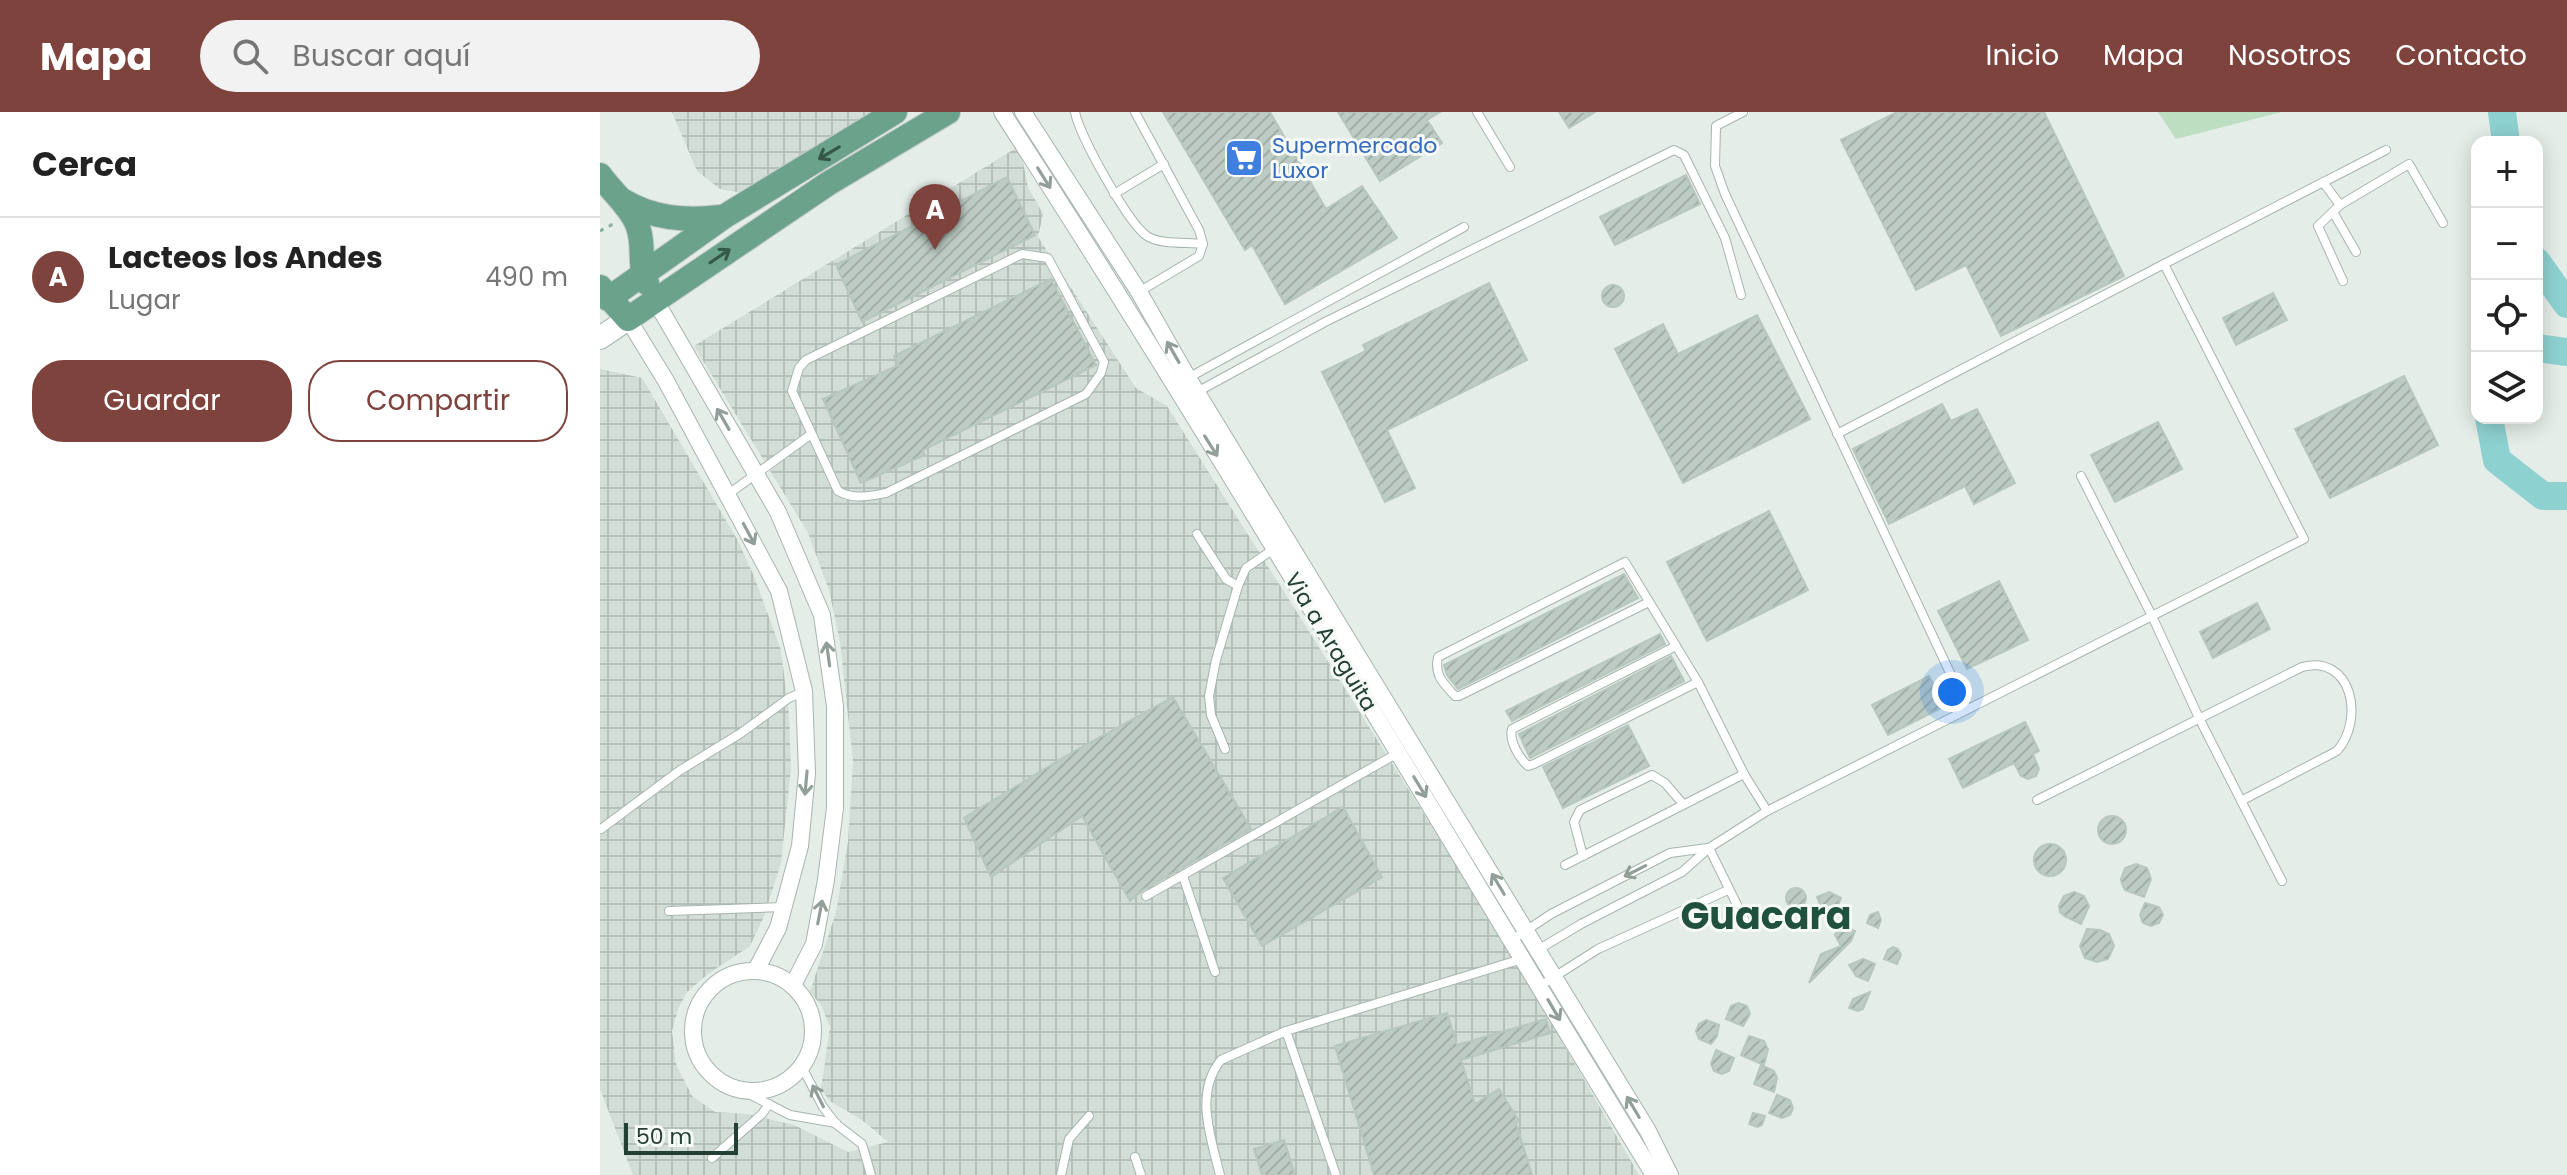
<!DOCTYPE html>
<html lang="es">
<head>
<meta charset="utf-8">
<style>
  :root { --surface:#fff; --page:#f2f2f2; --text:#222; --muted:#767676; --line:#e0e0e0; --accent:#7f433e }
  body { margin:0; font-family:Poppins,sans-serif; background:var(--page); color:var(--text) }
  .controls { position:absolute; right:24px; top:24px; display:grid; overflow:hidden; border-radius:16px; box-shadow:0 4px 20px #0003 }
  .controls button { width:72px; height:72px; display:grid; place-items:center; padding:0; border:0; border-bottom:2px solid var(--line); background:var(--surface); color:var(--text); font:40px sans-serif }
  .scale { position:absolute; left:24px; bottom:20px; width:114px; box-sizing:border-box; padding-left:8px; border:4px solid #243f33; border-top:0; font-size:22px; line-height:28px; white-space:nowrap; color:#243f33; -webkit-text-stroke:6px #f5faf7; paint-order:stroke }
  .you { position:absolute; left:1352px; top:580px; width:28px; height:28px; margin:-20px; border:6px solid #fff; border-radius:50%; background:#1a73e8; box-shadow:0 0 0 12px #1a73e833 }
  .badge { display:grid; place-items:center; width:52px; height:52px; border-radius:50%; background:var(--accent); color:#fff; font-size:26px; font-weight:700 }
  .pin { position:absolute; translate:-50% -66px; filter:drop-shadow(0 2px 4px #0008) }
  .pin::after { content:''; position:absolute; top:42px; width:28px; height:24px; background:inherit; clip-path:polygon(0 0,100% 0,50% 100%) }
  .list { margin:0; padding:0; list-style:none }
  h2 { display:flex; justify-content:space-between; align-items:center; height:104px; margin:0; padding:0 32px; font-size:34px }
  h2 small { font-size:26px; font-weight:400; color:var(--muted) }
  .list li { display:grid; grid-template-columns:52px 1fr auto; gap:24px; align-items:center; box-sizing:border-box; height:120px; padding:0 32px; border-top:2px solid var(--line) }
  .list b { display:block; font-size:30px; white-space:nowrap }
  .list p { margin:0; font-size:26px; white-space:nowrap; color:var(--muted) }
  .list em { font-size:26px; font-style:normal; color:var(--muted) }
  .actions { display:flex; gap:16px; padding:24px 32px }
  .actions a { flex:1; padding:18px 0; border:2px solid var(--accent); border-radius:32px; text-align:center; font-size:28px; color:var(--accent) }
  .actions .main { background:var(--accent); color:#fff }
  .icon { flex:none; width:44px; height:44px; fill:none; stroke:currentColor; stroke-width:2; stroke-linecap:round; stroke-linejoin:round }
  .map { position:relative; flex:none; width:1967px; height:1063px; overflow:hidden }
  header { display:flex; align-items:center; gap:48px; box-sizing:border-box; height:112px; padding:0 40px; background:var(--accent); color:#fff }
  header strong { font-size:38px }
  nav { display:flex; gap:44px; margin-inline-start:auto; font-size:28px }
  .search { width:560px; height:72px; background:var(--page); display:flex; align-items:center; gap:20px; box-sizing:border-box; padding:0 28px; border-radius:44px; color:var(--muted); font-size:30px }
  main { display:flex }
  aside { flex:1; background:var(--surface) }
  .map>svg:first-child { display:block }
  .industrial { fill:url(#industrial-grid) }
  .grass { fill:#bedec1 }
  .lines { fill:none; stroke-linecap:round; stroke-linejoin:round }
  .river { stroke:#8ed1d1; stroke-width:28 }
  .building { fill:url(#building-hatch); stroke:#b7c7be; stroke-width:2 }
  .service-casing { stroke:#a7b5ae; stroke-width:10 }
  .minor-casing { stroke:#a7b5ae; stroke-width:18 }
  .secondary-casing { stroke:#a3b9ae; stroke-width:24 }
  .primary-casing { stroke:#c2c9c6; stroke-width:26 }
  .path { stroke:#85b09c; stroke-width:3; stroke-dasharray:4 6; stroke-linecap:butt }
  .service { stroke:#fff; stroke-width:8 }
  .minor { stroke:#fff; stroke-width:16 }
  .secondary { stroke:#fff; stroke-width:22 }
  .primary { stroke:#6aa28b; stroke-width:24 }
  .oneway { stroke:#365849 }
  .oneway2 { stroke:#929f99 }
  .labels { text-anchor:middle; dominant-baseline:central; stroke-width:6; stroke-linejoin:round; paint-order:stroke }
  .shop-label { font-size:22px; fill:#366cbe; stroke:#f5faf7; text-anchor:start }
  .street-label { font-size:22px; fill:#243f33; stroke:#f5faf7 }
  .town-label { font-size:38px; font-weight:bold; fill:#20513d; stroke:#f5faf7 }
</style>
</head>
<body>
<header>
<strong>Mapa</strong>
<div class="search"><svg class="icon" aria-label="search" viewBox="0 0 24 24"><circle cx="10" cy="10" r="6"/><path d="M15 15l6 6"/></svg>Buscar aquí</div>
<nav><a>Inicio</a><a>Mapa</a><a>Nosotros</a><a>Contacto</a></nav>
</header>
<main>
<aside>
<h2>Cerca<small></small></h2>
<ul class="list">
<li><span class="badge">A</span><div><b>Lacteos los Andes</b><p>Lugar</p></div><em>490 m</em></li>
</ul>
<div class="actions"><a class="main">Guardar</a><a>Compartir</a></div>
</aside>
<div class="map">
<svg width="1967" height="1063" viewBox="0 0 1967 1063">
  <defs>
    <pattern id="industrial-grid" width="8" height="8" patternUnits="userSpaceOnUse" patternTransform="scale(2)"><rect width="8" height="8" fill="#d2ddd7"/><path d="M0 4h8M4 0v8" fill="none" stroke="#b4bfb9"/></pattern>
    <pattern id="building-hatch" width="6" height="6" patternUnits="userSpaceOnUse" patternTransform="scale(2)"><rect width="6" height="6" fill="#bccbc3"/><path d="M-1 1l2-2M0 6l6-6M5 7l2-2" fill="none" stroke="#a1afa8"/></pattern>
  </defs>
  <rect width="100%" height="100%" fill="#e4ede8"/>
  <!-- industrial -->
  <g class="industrial">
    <path d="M 72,0 L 274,0 L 143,81 L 120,77 L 97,59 Z"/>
    <path d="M 416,36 L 422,46 L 428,75 L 443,102 L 438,125 L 536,276 L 567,294 L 907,834 L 1039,1063 L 33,1063 L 0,977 L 0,257 L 42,266 L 137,427 L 154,464 L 181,538 L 189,603 L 191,656 L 181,751 L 164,804 L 150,834 L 108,862 L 87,880 L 78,897 L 72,919 L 76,952 L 92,984 L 115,1000 L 147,1002 L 194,1013 L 248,1040 L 288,1030 L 262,1008 L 230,989 L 221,977 L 230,915 L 221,893 L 210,880 L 236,800 L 248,730 L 253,649 L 240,530 L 229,478 L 208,421 L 94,234 Z"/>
  </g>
  <!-- grass -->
  <path class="grass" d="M 1558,0 L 1682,0 L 1576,27 Z"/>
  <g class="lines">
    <!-- river -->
    <g class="river">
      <path d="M 1902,0 L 1906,30"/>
      <path d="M 1937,150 L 1967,192"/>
      <path d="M 1937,236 L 1967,240"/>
      <path d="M 1889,306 L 1897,348 L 1943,384 L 1967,384"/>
    </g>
  </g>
  <!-- building -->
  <g class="building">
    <path d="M 563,0 L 670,0 L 726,97 L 762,74 L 797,126 L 685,192 L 652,133 L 645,138 Z"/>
    <path d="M 738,0 L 840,0 L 827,8 L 842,31 L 780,69 Z"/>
    <path d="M 959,0 L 995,0 L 969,16 Z"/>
    <path d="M 1297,0 L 1444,0 L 1524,164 L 1401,224 L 1366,153 L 1316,178 L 1241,28 Z"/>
    <path d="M 1086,63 L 1100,92 L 1015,133 L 1000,105 Z"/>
    <path d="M 407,65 L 435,123 L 262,210 L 236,153 Z"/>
    <path d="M 451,167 L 496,253 L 323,338 L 325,343 L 261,371 L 223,287 L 299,253 L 294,244 Z"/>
    <path d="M 889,171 L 927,248 L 787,318 L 815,376 L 785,390 L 722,260 L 766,239 L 763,233 Z"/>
    <circle cx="1013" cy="184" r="11"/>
    <path d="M 1673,181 L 1687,208 L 1636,233 L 1623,206 Z"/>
    <path d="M 1157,203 L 1210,307 L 1083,371 L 1015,237 L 1063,212 L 1078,242 Z"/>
    <path d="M 1804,264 L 1838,333 L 1730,386 L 1695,317 Z"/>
    <path d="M 1342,292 L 1351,309 L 1377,297 L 1415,371 L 1374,392 L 1365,374 L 1289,412 L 1253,337 Z"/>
    <path d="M 1558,310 L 1582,357 L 1515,390 L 1491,343 Z"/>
    <path d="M 1169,399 L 1208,478 L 1107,529 L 1067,450 Z"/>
    <path d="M 1024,462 L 1038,486 L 858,577 L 847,563 L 844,553 Z"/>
    <path d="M 1399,469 L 1428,528 L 1367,557 L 1338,499 Z"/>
    <path d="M 1657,491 L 1670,517 L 1613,546 L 1600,520 Z"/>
    <path d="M 1060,522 L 1065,532 L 912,609 L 906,599 Z"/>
    <path d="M 1071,544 L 1084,569 L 930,646 L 919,622 Z"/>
    <path d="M 1329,564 L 1345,594 L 1288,623 L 1272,593 Z"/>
    <path d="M 573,585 L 651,717 L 543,778 L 530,789 L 482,704 L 391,765 L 364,706 L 471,641 Z"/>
    <path d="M 1425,610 L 1439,639 L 1433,642 L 1439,657 L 1436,664 L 1428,667 L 1421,664 L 1414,651 L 1363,676 L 1349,647 Z"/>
    <path d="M 1028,613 L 1049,654 L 963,696 L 943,655 Z"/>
    <path d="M 743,695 L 782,765 L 662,834 L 623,766 Z"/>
    <circle cx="1512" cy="718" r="14"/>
    <circle cx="1450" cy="748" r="16"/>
    <path d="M 1536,752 L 1547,756 L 1551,767 L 1544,785 L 1525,778 L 1522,772 L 1521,767 L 1525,756 Z"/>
    <circle cx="1196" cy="786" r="10"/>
    <path d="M 1229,780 L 1241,786 L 1234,802 L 1222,797 L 1217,785 Z"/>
    <path d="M 1474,780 L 1484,784 L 1489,794 L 1481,812 L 1464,804 L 1460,800 L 1459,794 L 1464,784 Z"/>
    <path d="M 1545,791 L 1559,795 L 1563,803 L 1559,811 L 1551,814 L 1543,811 L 1540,803 Z"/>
    <path d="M 1278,800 L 1281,808 L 1278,816 L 1267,811 L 1270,803 Z"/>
    <path d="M 1240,812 L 1255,819 L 1251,829 L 1209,871 L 1221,842 L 1241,834 L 1235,823 Z"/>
    <path d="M 1487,817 L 1500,818 L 1509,822 L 1514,834 L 1508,847 L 1497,850 L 1485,846 L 1480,834 Z"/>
    <path d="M 1293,835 L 1298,837 L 1301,843 L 1297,852 L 1284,847 L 1288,838 Z"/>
    <path d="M 1263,847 L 1275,852 L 1268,869 L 1256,864 L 1249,853 Z"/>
    <path d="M 1270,880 L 1263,897 L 1258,899 L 1249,896 L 1253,887 Z"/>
    <path d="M 1138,891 L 1147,894 L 1150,902 L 1143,914 L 1126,907 L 1131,894 Z"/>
    <path d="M 847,901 L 857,933 L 946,907 L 950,921 L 861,948 L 875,992 L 899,977 L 919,1009 L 916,1011 L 932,1063 L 774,1063 L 735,934 Z"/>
    <path d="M 1106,908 L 1119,913 L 1117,924 L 1111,932 L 1099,927 L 1096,919 L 1099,912 Z"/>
    <path d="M 1149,924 L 1164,929 L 1168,937 L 1164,953 L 1141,943 Z"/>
    <path d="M 1116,938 L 1134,946 L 1129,959 L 1122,962 L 1114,959 L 1111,952 Z"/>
    <path d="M 1161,953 L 1174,959 L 1177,966 L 1174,980 L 1154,972 Z"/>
    <path d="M 1177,983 L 1190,988 L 1193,996 L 1190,1003 L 1182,1006 L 1169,1001 Z"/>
    <path d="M 1153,1001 L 1165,1004 L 1162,1013 L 1157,1015 L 1149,1012 Z"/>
    <path d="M 684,1028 L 695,1063 L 662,1063 L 654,1037 Z"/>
  </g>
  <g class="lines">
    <!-- service casing -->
    <g class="service-casing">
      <g id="service">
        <path d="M 475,0 C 479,23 528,111 547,124 C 561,133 586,130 603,132"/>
        <path d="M 535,0 L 599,118 L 603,132 L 599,144 L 537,181"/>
        <path d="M 877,0 L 910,55"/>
        <path d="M 1143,0 L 1116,14 L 1115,54 L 1125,82 L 1367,597"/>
        <path d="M 1723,70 L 1740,93 L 1809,52 L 1843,111"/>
        <path d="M 514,82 L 564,52"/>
        <path d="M 1740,93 L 1718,114 L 1743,169"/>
        <path d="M 1733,100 L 1756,140"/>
        <path d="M 422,142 L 448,146 L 504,250 L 501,261 L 486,282 L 286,381 C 269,384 254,388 238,379 L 192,279 L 199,256 L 206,248 Z"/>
        <path d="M 588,266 L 864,115"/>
        <path d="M 597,280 L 725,210 L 1074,38 L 1084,43 L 1125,126 L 1141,183"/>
        <path d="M 1237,322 L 1564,152"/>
        <path d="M 1481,364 L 1552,504 L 1599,606 L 1682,769"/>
        <path d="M 127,383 L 210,323"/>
        <path d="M 597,422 L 626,467 L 638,474"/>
        <path d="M 1049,490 L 859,584 L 855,584 C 843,571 834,563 838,545 L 1025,450 L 1098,570 L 1144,662 L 1167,699"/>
        <path d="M 1076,534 L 912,617 C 909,629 919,646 928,654 L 934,652 L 1098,570"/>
        <path d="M 625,637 L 611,603 L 609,584 L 616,548 L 638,474 L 646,456 L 675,436"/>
        <path d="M 1437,688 L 1702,555 C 1752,542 1765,607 1737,639 L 1641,689"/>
        <path d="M 1,717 L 79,659 L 141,621 L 189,586 L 203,580"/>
        <path d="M 1109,736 L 1145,809"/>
        <path d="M 983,744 L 974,710 L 980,698 L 1052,663 L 1065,671 L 1083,692"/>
        <path d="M 965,753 L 1144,662"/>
        <path d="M 583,764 L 615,860"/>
        <path d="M 546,784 L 798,641"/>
        <path d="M 69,799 L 184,795"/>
        <path d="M 912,828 L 951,802 L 1070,741 L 1108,736"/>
        <path d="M 936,839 L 981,812 L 1082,760 L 1109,736 L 1167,699 L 1704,427 L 1564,152 L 1786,38"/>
        <path d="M 940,874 L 998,837 L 1128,778"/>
        <path d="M 686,919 L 736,1063"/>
        <path d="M 202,955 L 223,995 L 236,1012 L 262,1032 L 271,1063"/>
        <path d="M 141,978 L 190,1003 L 236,1011"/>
        <path d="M 535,1045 L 541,1063"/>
        <path d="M 112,1046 L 162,1002 L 169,992"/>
        <path d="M 461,1063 L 469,1027 L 489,1004"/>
        <path d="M 620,1063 C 611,1026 594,981 621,948 L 686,919 L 925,846"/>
      </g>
    </g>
    <!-- minor casing -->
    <g class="minor-casing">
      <g id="minor">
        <path d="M 402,0 C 628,349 836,709 1054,1063"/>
        <path d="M 423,0 L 539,180 L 588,266 L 1048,1019 L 1070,1063"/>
        <path d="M 55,188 L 178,400 L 222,503 L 235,594 L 235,696 L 226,768 L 214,832 L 193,873"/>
        <path d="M 28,207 L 66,269 L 179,479 L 204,579 L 207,661 L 200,734 L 178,816 L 156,858"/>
        <circle cx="153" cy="919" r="60"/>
      </g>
    </g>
    <!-- secondary casing -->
    <g class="secondary-casing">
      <path id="secondary" d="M 0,226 L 28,207"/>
    </g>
    <!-- primary casing -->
    <g class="primary-casing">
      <g id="primary">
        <path d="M 0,63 C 11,79 33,97 38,115 C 45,133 38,153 47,171"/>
        <path d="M 22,88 C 53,107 86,109 121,105"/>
        <path d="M 0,175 L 28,207 L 229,71 L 348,0"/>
        <path d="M 8,187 L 125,104 L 295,0"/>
      </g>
    </g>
    <!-- path -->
    <path class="path" d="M 0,119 L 17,110"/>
    <!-- service -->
    <use href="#service" class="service"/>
    <!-- minor -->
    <use href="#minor" class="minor"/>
    <!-- secondary -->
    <use href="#secondary" class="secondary"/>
    <!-- primary -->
    <use href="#primary" class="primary"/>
  </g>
  <!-- one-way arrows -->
  <defs><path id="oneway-shaft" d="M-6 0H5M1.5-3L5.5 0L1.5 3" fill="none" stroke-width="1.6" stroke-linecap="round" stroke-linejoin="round" transform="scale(2)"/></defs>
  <g class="oneway">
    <use href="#oneway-shaft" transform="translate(229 41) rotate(149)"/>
    <use href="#oneway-shaft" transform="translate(120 144) rotate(-34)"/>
  </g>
  <g class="oneway2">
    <use href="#oneway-shaft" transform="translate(444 66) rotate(58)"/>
    <use href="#oneway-shaft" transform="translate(573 240) rotate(-120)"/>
    <use href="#oneway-shaft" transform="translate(123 307) rotate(-120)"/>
    <use href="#oneway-shaft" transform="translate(611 334) rotate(58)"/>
    <use href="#oneway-shaft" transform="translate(149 422) rotate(62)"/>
    <use href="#oneway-shaft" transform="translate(228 542) rotate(-98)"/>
    <use href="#oneway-shaft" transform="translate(206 671) rotate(95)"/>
    <use href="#oneway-shaft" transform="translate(820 675) rotate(59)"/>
    <use href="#oneway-shaft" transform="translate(1035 759) rotate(153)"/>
    <use href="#oneway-shaft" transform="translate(898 772) rotate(-121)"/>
    <use href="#oneway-shaft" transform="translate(220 800) rotate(-79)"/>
    <use href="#oneway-shaft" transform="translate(954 898) rotate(60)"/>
    <use href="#oneway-shaft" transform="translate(218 984) rotate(-117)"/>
    <use href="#oneway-shaft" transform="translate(1033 995) rotate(-121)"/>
  </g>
  <!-- icons -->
  <defs>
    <g id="supermarket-square" transform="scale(2)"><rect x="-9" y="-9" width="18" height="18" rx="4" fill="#3f7fe0" stroke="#f5faf7"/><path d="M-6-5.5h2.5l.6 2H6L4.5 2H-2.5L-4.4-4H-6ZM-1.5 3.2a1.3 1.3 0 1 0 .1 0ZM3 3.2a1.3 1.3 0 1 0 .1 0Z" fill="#fff"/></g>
  </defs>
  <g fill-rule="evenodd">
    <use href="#supermarket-square" x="644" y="46"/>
  </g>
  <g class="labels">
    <!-- shop labels -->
    <g class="shop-label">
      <text x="672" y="33">Supermercado<tspan x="672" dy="25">Luxor</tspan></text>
    </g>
    <!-- street labels -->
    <g class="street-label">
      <text transform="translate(731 530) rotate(59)">Via a Araguita</text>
    </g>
    <!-- town labels -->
    <g class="town-label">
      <text x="1166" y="803">Guacara</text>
    </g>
  </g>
</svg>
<div class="controls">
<button>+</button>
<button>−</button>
<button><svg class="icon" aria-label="locate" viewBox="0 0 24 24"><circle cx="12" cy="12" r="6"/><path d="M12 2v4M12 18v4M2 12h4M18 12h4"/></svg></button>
<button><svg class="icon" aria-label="layers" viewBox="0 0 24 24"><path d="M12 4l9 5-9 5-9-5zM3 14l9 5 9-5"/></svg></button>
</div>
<div class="scale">50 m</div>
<div class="you"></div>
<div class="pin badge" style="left:335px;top:138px">A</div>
</div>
</main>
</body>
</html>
